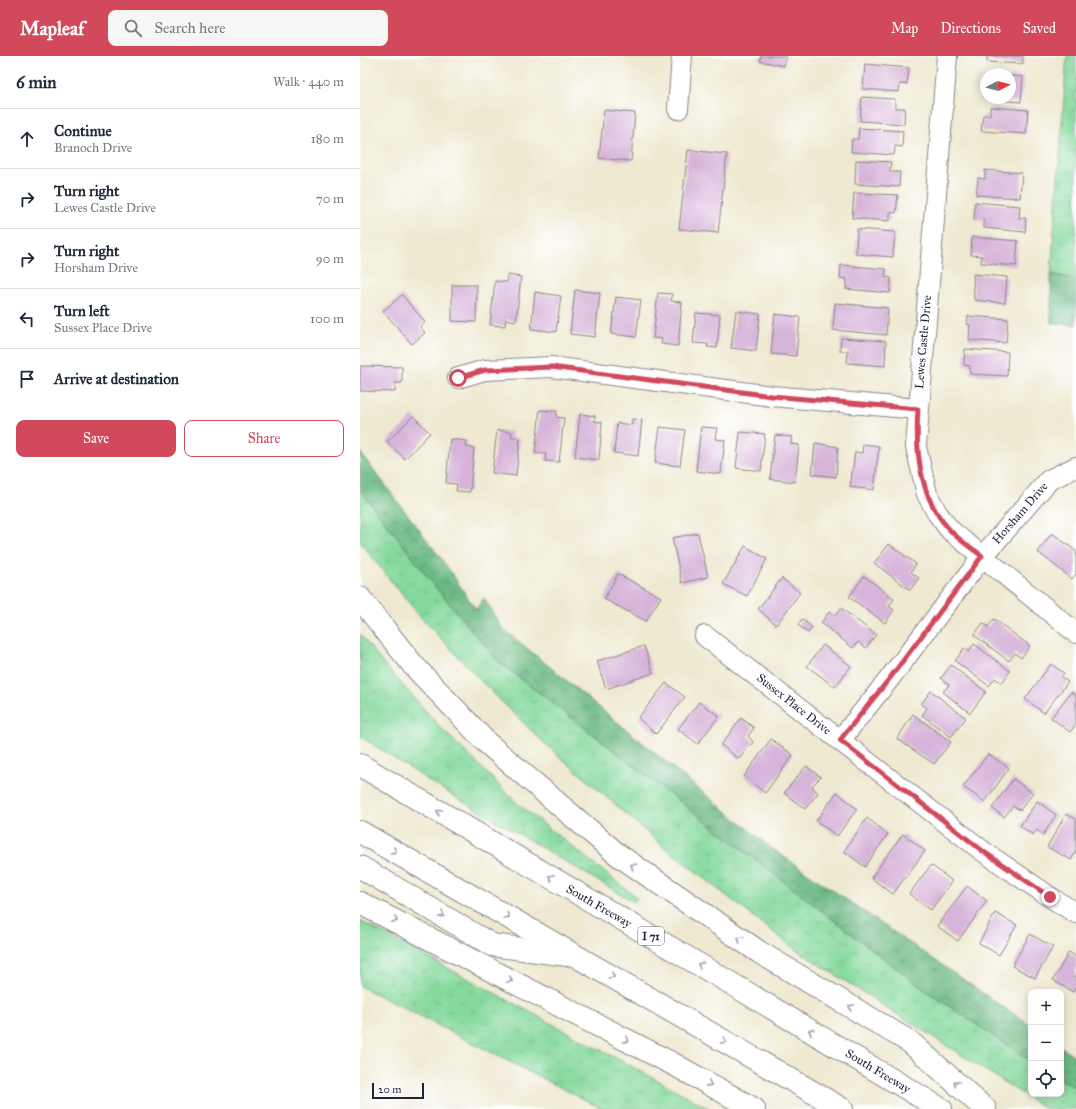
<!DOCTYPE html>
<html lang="en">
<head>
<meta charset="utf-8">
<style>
  :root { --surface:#fff; --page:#f6f6f7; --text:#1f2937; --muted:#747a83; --line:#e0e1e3; --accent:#d1495b }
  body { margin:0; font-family:"IM FELL Great Primer",serif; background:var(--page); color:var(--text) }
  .controls { position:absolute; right:12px; bottom:12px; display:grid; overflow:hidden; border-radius:8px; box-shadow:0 2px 10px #0003 }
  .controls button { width:36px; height:36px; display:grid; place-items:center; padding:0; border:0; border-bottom:1px solid var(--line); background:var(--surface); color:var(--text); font:20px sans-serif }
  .compass { position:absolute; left:620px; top:12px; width:36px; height:36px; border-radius:50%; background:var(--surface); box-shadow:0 2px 10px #0003; rotate:83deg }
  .scale { position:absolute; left:12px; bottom:10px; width:52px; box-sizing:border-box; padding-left:4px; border:2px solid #22223b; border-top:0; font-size:11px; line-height:14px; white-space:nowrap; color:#22223b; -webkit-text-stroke:3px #fff; paint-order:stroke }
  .stop { position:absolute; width:12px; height:12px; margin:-9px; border:3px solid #d1495b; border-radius:50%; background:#fff }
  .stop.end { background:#d1495b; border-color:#fff; box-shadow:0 1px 4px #0008 }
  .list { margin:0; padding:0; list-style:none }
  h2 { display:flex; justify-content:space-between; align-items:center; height:52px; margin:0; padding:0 16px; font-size:17px }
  h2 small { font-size:13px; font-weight:400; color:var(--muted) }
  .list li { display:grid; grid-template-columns:26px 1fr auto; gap:12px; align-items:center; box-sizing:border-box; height:60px; padding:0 16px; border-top:1px solid var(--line) }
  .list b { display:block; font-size:15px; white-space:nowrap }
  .list p { margin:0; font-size:13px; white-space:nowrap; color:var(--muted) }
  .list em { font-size:13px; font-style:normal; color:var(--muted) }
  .actions { display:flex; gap:8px; padding:12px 16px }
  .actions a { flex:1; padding:9px 0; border:1px solid var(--accent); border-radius:8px; text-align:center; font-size:14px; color:var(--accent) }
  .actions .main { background:var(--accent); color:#fff }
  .icon { flex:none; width:22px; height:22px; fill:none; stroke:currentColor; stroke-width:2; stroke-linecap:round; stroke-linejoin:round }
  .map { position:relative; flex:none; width:716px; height:1053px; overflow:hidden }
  header { display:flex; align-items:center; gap:24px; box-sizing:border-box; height:56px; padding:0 20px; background:var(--accent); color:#fff }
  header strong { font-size:19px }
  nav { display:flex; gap:22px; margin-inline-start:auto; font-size:14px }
  .search { width:280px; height:36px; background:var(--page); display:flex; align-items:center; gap:10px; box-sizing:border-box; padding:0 14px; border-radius:8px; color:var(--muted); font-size:15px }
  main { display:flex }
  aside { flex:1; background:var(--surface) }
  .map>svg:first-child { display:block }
  .grass { fill:url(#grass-tufts); stroke:#547e6c }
  .forest { fill:url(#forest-crowns); stroke:#476e60 }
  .building { fill:#d7b4d9 }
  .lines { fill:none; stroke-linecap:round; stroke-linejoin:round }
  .minor-casing { stroke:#888686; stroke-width:22 }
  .highway-casing { stroke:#888686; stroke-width:24 }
  .minor { stroke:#fff; stroke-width:20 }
  .highway { stroke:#fff; stroke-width:22 }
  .oneway { stroke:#9c9ca7 }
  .route { stroke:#d1495b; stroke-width:5 }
  .labels { text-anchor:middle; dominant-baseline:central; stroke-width:3.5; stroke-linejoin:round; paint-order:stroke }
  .shield { fill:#fff; stroke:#646476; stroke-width:1 }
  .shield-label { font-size:11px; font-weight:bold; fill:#22223b }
  .street-label { font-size:12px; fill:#22223b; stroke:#fff }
</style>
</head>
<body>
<header>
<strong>Mapleaf</strong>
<div class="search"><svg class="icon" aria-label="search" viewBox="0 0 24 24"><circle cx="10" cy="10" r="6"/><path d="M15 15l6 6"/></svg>Search here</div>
<nav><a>Map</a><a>Directions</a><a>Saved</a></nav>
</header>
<main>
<aside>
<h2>6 min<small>Walk · 440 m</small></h2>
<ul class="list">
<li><svg class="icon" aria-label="ahead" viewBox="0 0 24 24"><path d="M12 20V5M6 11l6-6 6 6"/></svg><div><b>Continue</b><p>Branoch Drive</p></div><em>180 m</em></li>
<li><svg class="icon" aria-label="right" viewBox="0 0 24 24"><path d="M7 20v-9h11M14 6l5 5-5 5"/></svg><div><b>Turn right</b><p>Lewes Castle Drive</p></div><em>70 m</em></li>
<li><svg class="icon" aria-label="right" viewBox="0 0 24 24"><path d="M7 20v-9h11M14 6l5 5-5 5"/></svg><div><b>Turn right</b><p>Horsham Drive</p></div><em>90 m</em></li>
<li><svg class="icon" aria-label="left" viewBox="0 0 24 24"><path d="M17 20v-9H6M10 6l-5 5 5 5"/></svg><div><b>Turn left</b><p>Sussex Place Drive</p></div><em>100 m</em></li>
<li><svg class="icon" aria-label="arrive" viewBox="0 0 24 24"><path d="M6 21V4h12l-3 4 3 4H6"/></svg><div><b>Arrive at destination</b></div></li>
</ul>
<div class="actions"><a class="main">Save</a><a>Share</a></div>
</aside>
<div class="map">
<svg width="716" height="1053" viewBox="0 0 716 1053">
  <defs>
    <pattern id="grass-tufts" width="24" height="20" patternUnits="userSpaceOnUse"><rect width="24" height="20" fill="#85d99c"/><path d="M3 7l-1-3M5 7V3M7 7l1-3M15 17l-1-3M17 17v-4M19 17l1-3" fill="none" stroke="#73ba87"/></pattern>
    <pattern id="forest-crowns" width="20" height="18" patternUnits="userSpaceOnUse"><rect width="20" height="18" fill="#6cb984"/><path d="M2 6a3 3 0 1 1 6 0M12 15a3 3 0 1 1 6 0" fill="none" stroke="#58966d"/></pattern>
  </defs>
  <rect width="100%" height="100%" fill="#fff"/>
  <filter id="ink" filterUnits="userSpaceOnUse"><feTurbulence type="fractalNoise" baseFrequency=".025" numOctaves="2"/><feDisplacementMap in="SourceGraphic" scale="8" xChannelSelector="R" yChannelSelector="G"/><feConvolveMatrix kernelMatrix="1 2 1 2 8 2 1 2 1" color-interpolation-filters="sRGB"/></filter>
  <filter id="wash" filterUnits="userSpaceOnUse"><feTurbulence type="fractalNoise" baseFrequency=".012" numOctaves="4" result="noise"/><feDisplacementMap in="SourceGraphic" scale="16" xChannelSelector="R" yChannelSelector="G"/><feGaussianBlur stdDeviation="0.9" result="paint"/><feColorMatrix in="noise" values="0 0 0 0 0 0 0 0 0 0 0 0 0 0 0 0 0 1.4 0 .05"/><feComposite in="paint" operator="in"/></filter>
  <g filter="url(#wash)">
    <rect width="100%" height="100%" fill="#eee9d0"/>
    <!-- grass -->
    <g class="grass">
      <path d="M 707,0 L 716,0 L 716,223 L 691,218 Z"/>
      <path d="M 0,434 L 78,534 L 138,605 L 562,932 L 671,1005 L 671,1038 L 701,1038 L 701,1023 L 716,1032 L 716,1053 L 685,1053 L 683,1051 L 435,893 L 303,790 L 184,687 L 125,629 L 57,557 L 0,486 Z"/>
      <path d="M 0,578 L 20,604 L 83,674 L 157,747 L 277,842 L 274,846 L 77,730 L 0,680 Z"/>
      <path d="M 0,865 L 351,1053 L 243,1053 L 0,930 Z"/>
    </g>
    <!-- forest -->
    <g class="forest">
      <path d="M 691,218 L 716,223 L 716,269 L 691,267 Z"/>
      <path d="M 0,396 L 86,509 L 116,554 L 124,542 L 141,571 L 411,792 L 671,970 L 671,1005 L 562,932 L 138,605 L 78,534 L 0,434 Z"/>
      <path d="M 701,991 L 716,1001 L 716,1032 L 701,1023 Z"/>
    </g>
    <g id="blocks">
      <!-- building -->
      <g class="building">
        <path d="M 401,0 L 426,0 L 424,10 L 400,5 Z"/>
        <path d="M 627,0 L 663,0 L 663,8 L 627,6 Z"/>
        <path d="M 505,8 L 549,12 L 547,28 L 540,28 L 539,36 L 503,33 Z"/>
        <path d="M 650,20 L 663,21 L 661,46 L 627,43 L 650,42 Z"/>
        <path d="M 502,41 L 535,43 L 535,52 L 545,52 L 544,68 L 500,65 Z"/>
        <path d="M 630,51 L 668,54 L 666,78 L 621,75 L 623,59 L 630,59 Z"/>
        <path d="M 244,54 L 275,57 L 271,105 L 239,102 Z"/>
        <path d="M 499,72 L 543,75 L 542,91 L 535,90 L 534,99 L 491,96 L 492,83 L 498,83 Z"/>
        <path d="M 328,94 L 367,98 L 358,177 L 319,173 Z"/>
        <path d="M 496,104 L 531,106 L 530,116 L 540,116 L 539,131 L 495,128 Z"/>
        <path d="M 625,114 L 662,117 L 660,142 L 616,139 L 618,122 L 625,123 Z"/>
        <path d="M 494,137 L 538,139 L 536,157 L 530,156 L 530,165 L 492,162 Z"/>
        <path d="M 615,146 L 660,150 L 659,162 L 666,162 L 665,176 L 624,172 L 624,164 L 614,163 Z"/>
        <path d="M 497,173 L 535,176 L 533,201 L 496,198 Z"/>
        <path d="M 612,181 L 658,185 L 656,210 L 621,207 L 622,200 L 611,199 Z"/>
        <path d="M 481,209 L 526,213 L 525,221 L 531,222 L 530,237 L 486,233 L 487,223 L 480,222 Z"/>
        <path d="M 613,218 L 647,221 L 645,247 L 614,244 Z"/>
        <path d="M 147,219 L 161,221 L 156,265 L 146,263 L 145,270 L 130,269 L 135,225 L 147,226 Z"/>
        <path d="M 92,229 L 117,229 L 116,266 L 92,265 Z"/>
        <path d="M 215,234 L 240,237 L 235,281 L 210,278 Z"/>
        <path d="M 175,236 L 201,240 L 196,276 L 171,273 Z"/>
        <path d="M 298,237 L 312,238 L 311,245 L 322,246 L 318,290 L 301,288 L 302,283 L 293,282 Z"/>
        <path d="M 42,239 L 65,266 L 60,271 L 65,277 L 52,288 L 23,255 Z"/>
        <path d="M 256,241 L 281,244 L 276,281 L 251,278 Z"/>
        <path d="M 475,247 L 528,252 L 526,279 L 473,274 Z"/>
        <path d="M 376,255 L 400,258 L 396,295 L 371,292 Z"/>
        <path d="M 336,257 L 360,259 L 357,292 L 347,291 L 348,288 L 333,287 Z"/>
        <path d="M 415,258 L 440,261 L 436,300 L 411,298 Z"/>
        <path d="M 608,260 L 648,263 L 646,287 L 609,284 L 610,269 L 607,268 Z"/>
        <path d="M 481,282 L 526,285 L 525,310 L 487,307 L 488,295 L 480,295 Z"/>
        <path d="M 605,293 L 648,296 L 647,320 L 610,318 L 610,310 L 604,309 Z"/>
        <path d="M 0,310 L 42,311 L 42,327 L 35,327 L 35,336 L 0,335 Z"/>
        <path d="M 180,354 L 197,355 L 196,361 L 204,362 L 199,406 L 185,405 L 186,398 L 175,397 Z"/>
        <path d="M 220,358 L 235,360 L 234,365 L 242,366 L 239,404 L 215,401 Z"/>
        <path d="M 53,360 L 70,377 L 45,403 L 27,386 Z"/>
        <path d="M 272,363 L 282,364 L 278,400 L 254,397 L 257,367 L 272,369 Z"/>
        <path d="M 300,371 L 325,374 L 320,410 L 295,407 Z"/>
        <path d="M 341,371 L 357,372 L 355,383 L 365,384 L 361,418 L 336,415 Z"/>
        <path d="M 137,374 L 152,376 L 151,381 L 160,383 L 156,420 L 132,417 Z"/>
        <path d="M 380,376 L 405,378 L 401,415 L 376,412 Z"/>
        <path d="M 415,379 L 432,381 L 431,388 L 439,389 L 435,426 L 410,423 Z"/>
        <path d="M 90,383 L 107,385 L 106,391 L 114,392 L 110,436 L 96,435 L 97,428 L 86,427 Z"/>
        <path d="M 455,387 L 478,391 L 476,421 L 452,418 Z"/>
        <path d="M 503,388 L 519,390 L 514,434 L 490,431 L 495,396 L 502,397 Z"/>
        <path d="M 338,477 L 348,521 L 322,527 L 312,482 Z"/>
        <path d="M 692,477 L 716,495 L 716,518 L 712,523 L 678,496 Z"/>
        <path d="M 529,488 L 556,508 L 551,516 L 559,522 L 550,534 L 514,507 Z"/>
        <path d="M 385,490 L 407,503 L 387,540 L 363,528 Z"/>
        <path d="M 258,518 L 301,541 L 286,565 L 244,543 Z"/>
        <path d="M 504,520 L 534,543 L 529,550 L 534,554 L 525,567 L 489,541 Z"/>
        <path d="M 422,522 L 440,537 L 416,569 L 398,553 Z"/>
        <path d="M 481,552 L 516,579 L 506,592 L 498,586 L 493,592 L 461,567 L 469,556 L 475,560 Z"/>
        <path d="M 442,563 L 452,571 L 448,577 L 438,569 Z"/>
        <path d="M 634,563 L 670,590 L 661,602 L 655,597 L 649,605 L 614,579 L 623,567 L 628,571 Z"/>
        <path d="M 614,588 L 650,615 L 642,627 L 635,622 L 629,630 L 595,605 L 604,592 L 609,596 Z"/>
        <path d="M 463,589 L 491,610 L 475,631 L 447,610 Z"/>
        <path d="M 284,590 L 293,617 L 246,633 L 237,605 Z"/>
        <path d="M 691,608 L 704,617 L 701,621 L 708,626 L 684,657 L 665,643 Z"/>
        <path d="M 591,609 L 626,636 L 610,657 L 583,636 L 589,629 L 581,622 Z"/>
        <path d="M 306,627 L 325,641 L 296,678 L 278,662 Z"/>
        <path d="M 571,635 L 606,662 L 591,681 L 562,659 L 567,652 L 561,648 Z"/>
        <path d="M 711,636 L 716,639 L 716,668 L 710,676 L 691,662 Z"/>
        <path d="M 339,646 L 359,660 L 338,688 L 318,673 Z"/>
        <path d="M 553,658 L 591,686 L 574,708 L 537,683 Z"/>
        <path d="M 381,662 L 394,672 L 388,680 L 393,686 L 379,703 L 361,689 Z"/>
        <path d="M 411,683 L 433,699 L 405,737 L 384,720 Z"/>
        <path d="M 628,698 L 649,712 L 625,746 L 603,731 Z"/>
        <path d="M 446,710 L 461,721 L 452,730 L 458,737 L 445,753 L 424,737 Z"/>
        <path d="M 653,723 L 673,737 L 660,754 L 653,750 L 644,761 L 632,752 Z"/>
        <path d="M 477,736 L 497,753 L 477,780 L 456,765 Z"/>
        <path d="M 677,745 L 696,759 L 683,779 L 677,774 L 673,779 L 660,770 Z"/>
        <path d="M 706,758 L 716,763 L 716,795 L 711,804 L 687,791 Z"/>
        <path d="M 507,762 L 528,778 L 505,811 L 484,795 Z"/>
        <path d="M 543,778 L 565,795 L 533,838 L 511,822 Z"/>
        <path d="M 571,809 L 592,825 L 571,854 L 549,838 Z"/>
        <path d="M 607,830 L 627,845 L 598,885 L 577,870 Z"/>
        <path d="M 635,857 L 657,869 L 639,899 L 619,887 Z"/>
        <path d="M 670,878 L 693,891 L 675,922 L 652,910 Z"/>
        <path d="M 709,896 L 716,901 L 716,931 L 713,936 L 693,924 Z"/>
      </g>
    </g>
  </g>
  <g filter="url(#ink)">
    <use href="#blocks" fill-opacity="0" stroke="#888686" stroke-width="1"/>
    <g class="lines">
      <!-- minor casing -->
      <g class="minor-casing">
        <g id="minor">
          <path d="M 587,0 L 556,391 L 567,438 L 577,457 L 590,474 L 716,577"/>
          <path d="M 318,53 L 322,0"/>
          <path d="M 98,322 L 125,314 L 191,311 L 412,340 L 558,353"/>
          <path d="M 345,580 L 624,796 L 690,841 L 716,857"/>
          <path d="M 480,684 L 530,622 L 623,500 L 689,424 L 716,411"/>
        </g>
      </g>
      <!-- highway casing -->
      <g class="highway-casing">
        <g id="highway">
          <path d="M 0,542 L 53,609 L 127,687 L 257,798 L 399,896 L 550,986 L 625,1053"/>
          <path d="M 0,709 L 372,928 L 581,1053"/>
          <path d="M 0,776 L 482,1053"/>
          <path d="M 0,811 L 132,889 L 207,899"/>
          <path d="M 0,847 L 315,1009 L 394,1053"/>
        </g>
      </g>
      <!-- minor -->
      <use href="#minor" class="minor"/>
      <!-- highway -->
      <use href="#highway" class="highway"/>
    </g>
    <!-- one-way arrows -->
    <defs><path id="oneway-chevron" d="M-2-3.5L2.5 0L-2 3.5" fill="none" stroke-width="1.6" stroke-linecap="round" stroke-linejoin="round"/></defs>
    <g class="oneway">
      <use href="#oneway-chevron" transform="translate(79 756) rotate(-150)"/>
      <use href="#oneway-chevron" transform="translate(34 795) rotate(30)"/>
      <use href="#oneway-chevron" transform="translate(273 810) rotate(-145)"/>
      <use href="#oneway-chevron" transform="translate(191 821) rotate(-150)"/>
      <use href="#oneway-chevron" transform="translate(82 859) rotate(30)"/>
      <use href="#oneway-chevron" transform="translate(147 860) rotate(30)"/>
      <use href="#oneway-chevron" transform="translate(35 864) rotate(27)"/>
      <use href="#oneway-chevron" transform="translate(380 883) rotate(-145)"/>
      <use href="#oneway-chevron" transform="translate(340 909) rotate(-150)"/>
      <use href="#oneway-chevron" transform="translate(252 920) rotate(30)"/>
      <use href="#oneway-chevron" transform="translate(150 924) rotate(27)"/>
      <use href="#oneway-chevron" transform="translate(491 951) rotate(-149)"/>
      <use href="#oneway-chevron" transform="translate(451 975) rotate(-149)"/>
      <use href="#oneway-chevron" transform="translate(266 984) rotate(27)"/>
      <use href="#oneway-chevron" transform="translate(364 985) rotate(30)"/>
      <use href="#oneway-chevron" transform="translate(596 1027) rotate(-138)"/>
      <use href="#oneway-chevron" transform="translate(349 1028) rotate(29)"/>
    </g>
  </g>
  <g class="lines" filter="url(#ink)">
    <!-- route -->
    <path class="route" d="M 98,322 L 125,314 L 191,311 L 412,340 L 558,353 C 555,395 559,441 589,473 C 598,484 612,492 622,500 L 530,622 L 480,684 L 624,796 L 690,841"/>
  </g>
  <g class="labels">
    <!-- shield labels -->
    <rect class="shield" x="278" y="871" width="26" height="18" rx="3"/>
    <g class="shield-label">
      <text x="291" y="880">I 71</text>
    </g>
    <!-- street labels -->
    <g class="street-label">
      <text transform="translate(563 286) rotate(-85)">Lewes Castle Drive</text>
      <text transform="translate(660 457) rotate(-49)">Horsham Drive</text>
      <text transform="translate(434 648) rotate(38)">Sussex Place Drive</text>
      <text transform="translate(239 850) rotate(30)">South Freeway</text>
      <text transform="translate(518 1015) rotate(31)">South Freeway</text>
    </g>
  </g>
</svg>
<div class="controls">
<button>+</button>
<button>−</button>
<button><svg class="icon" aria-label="locate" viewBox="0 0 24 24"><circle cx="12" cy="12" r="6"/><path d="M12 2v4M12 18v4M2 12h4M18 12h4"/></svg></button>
</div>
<svg class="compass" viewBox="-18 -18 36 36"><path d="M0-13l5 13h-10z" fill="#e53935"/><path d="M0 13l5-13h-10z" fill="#747a83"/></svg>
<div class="scale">20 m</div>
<div class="stop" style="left:98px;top:322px"></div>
<div class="stop end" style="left:690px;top:841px"></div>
</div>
</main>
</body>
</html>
